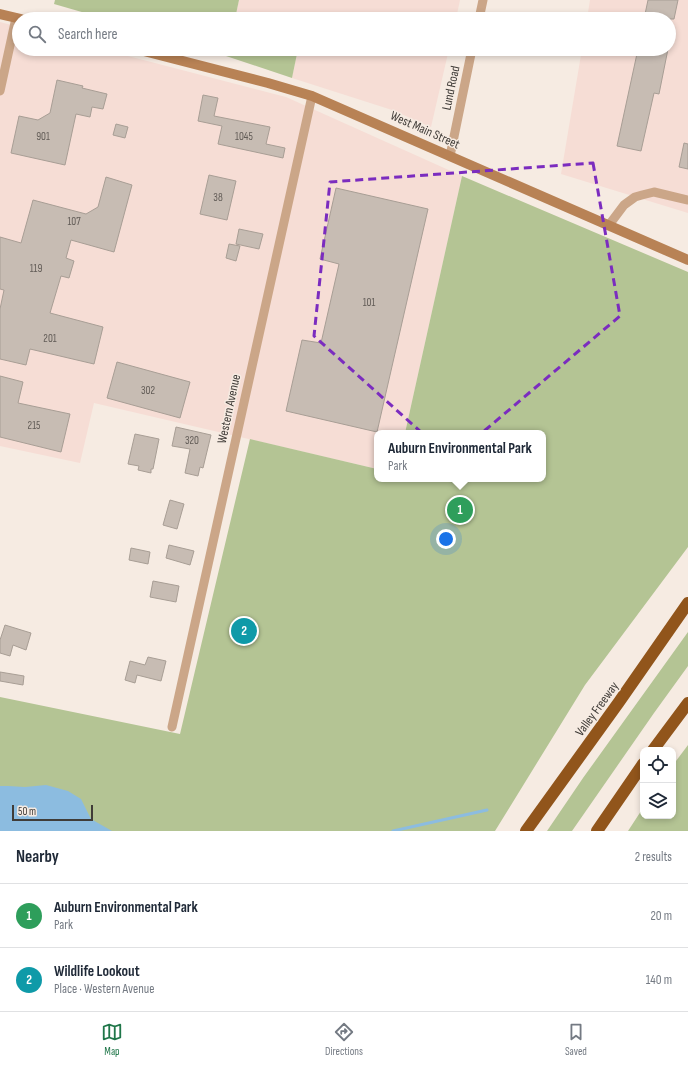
<!DOCTYPE html>
<html lang="en">
<head>
<meta charset="utf-8">
<style>
  :root { --surface:#fff; --page:#f2f2f3; --text:#1f2937; --muted:#747a83; --line:#e0e1e3; --accent:#1f7649 }
  body { margin:0; font-family:"Sofia Sans Condensed",sans-serif; background:var(--page); color:var(--text) }
  .controls { position:absolute; right:12px; bottom:12px; display:grid; overflow:hidden; border-radius:8px; box-shadow:0 2px 6px #0003 }
  .controls button { width:36px; height:36px; display:grid; place-items:center; padding:0; border:0; border-bottom:1px solid var(--line); background:var(--surface); color:var(--text); font:20px sans-serif }
  .scale { position:absolute; left:12px; bottom:10px; width:81px; box-sizing:border-box; padding-left:4px; border:2px solid #403c38; border-top:0; font-size:11px; line-height:14px; white-space:nowrap; color:#403c38; -webkit-text-stroke:3px #f6ebe2; paint-order:stroke }
  .you { position:absolute; left:446px; top:539px; width:14px; height:14px; margin:-10px; border:3px solid #fff; border-radius:50%; background:#1a73e8; box-shadow:0 0 0 6px #1a73e833 }
  .badge { display:grid; place-items:center; width:26px; height:26px; border-radius:50%; background:var(--accent); color:#fff; font-size:13px; font-weight:700 }
  .pin { position:absolute; translate:-50% -50%; border:2px solid #fff; box-shadow:0 1px 4px #0006 }
  .popup { position:absolute; left:374px; top:430px; width:172px; height:52px; box-sizing:border-box; display:grid; place-content:center; border-radius:8px; background:var(--surface); filter:drop-shadow(0 1px 3px #0005); font-size:13px; white-space:nowrap; color:var(--muted) }
  .popup b { font-size:15px; color:var(--text) }
  .popup::after { content:''; position:absolute; left:50%; top:100%; margin-left:-8px; border:8px solid transparent; border-top-color:var(--surface) }
  .list { margin:0; padding:0; list-style:none }
  h2 { display:flex; justify-content:space-between; align-items:center; height:52px; margin:0; padding:0 16px; font-size:17px }
  h2 small { font-size:13px; font-weight:400; color:var(--muted) }
  .list li { display:grid; grid-template-columns:26px 1fr auto; gap:12px; align-items:center; box-sizing:border-box; height:64px; padding:0 16px; border-top:1px solid var(--line) }
  .list b { display:block; font-size:15px; white-space:nowrap }
  .list p { margin:0; font-size:13px; white-space:nowrap; color:var(--muted) }
  .list em { font-size:13px; font-style:normal; color:var(--muted) }
  .icon { flex:none; width:22px; height:22px; fill:none; stroke:currentColor; stroke-width:2; stroke-linecap:round; stroke-linejoin:round }
  .map { position:relative; flex:none; width:688px; height:831px; overflow:hidden }
  .search { position:absolute; background:var(--surface); box-shadow:0 2px 6px #0003; left:12px; right:12px; top:12px; height:44px; display:flex; align-items:center; gap:10px; box-sizing:border-box; padding:0 14px; border-radius:22px; color:var(--muted); font-size:15px }
  .sheet { height:180px; background:var(--surface) }
  nav { display:flex; justify-content:space-around; align-items:center; box-sizing:border-box; height:56px; border-top:1px solid var(--line); background:var(--surface); font-size:11px; color:var(--muted) }
  nav a { display:grid; justify-items:center; gap:2px }
  nav .on { color:var(--accent) }
  .map>svg:first-child { display:block }
  .industrial { fill:#f6ddd5 }
  .green { fill:#b4c494 }
  .water { fill:#8cbce0 }
  .lines { fill:none; stroke-linecap:round; stroke-linejoin:round }
  .stream { stroke:#8cbce0; stroke-width:3 }
  .building { fill:#c7bcb3; stroke:#a89e95 }
  .minor { stroke:#cba688; stroke-width:9 }
  .secondary { stroke:#b88255; stroke-width:10 }
  .motorway { stroke:#91551b; stroke-width:12 }
  .marked { fill:none; stroke:#7b2cbf; stroke-width:3; stroke-dasharray:8 5; stroke-linejoin:round }
  .labels { text-anchor:middle; dominant-baseline:central; stroke-width:3; stroke-linejoin:round; paint-order:stroke }
  .number-label { font-size:11px; fill:#625c57 }
  .street-label { font-size:13px; fill:#403c38; stroke:#f6ebe2 }
</style>
</head>
<body>
<div class="map">
<svg width="688" height="831" viewBox="0 0 688 831">
  <rect width="100%" height="100%" fill="#f6ebe2"/>
  <!-- industrial -->
  <g class="industrial">
    <path d="M 239,0 L 460,0 L 456,19 L 235,19 Z"/>
    <path d="M 590,0 L 688,0 L 688,213 L 561,174 L 582,49 L 669,49 L 669,19 L 587,19 Z"/>
    <path d="M 0,22 L 19,27 L 19,49 L 101,49 L 286,97 L 462,176 L 405,433 L 377,433 L 377,469 L 94,403 L 80,463 L 0,446 Z"/>
    <path d="M 298,49 L 449,49 L 431,127 L 392,110 L 292,78 Z"/>
  </g>
  <!-- green -->
  <g class="green">
    <path d="M 55,0 L 239,0 L 235,19 L 106,19 L 54,4 Z"/>
    <path d="M 205,49 L 298,49 L 292,78 Z"/>
    <path d="M 462,176 L 688,272 L 688,547 L 585,685 L 495,831 L 0,831 L 0,697 L 180,734 L 250,439 L 377,469 L 377,479 L 543,479 L 543,433 L 405,433 Z"/>
    <path d="M 688,632 L 688,666 L 654,713 L 572,831 L 547,831 L 583,778 Z"/>
    <path d="M 688,745 L 688,831 L 628,831 L 643,808 L 643,816 L 673,816 L 673,765 Z"/>
  </g>
  <!-- water -->
  <path class="water" d="M 46,785 L 68,791 L 81,799 L 91,819 L 112,831 L 0,831 L 0,786 L 8,786 L 25,787 Z"/>
  <g class="lines">
    <!-- stream -->
    <path class="stream" d="M 393,831 L 487,810"/>
  </g>
  <!-- building -->
  <g class="building">
    <path d="M 648,0 L 678,0 L 674,19 L 644,19 Z"/>
    <path d="M 638,49 L 668,49 L 659,94 L 654,93 L 641,151 L 617,146 Z"/>
    <path d="M 57,80 L 83,86 L 82,88 L 107,94 L 103,109 L 92,107 L 90,117 L 76,114 L 65,165 L 11,153 L 19,116 L 38,120 L 50,113 Z"/>
    <path d="M 203,95 L 218,98 L 214,116 L 270,127 L 266,144 L 285,148 L 283,158 L 218,144 L 222,126 L 198,121 Z"/>
    <path d="M 116,124 L 128,127 L 125,138 L 113,135 Z"/>
    <path d="M 684,143 L 688,144 L 688,169 L 679,167 Z"/>
    <path d="M 209,175 L 236,181 L 227,220 L 200,214 Z"/>
    <path d="M 106,177 L 132,185 L 114,252 L 71,240 L 66,258 L 74,261 L 69,278 L 61,276 L 50,313 L 103,327 L 94,364 L 30,349 L 26,365 L 0,359 L 0,309 L 4,290 L 0,289 L 0,237 L 21,243 L 33,200 L 86,214 L 98,207 Z"/>
    <path d="M 336,188 L 428,209 L 377,432 L 286,411 L 302,340 L 321,343 L 339,264 L 320,259 Z"/>
    <path d="M 239,229 L 263,234 L 259,249 L 236,244 Z"/>
    <path d="M 229,244 L 240,246 L 236,261 L 226,258 Z"/>
    <path d="M 117,362 L 190,382 L 180,418 L 107,398 Z"/>
    <path d="M 0,376 L 23,382 L 18,403 L 70,414 L 61,452 L 0,437 Z"/>
    <path d="M 176,427 L 211,435 L 203,468 L 200,467 L 198,476 L 185,473 L 190,449 L 172,446 Z"/>
    <path d="M 135,434 L 159,439 L 153,469 L 151,469 L 151,473 L 138,470 L 139,466 L 128,464 Z"/>
    <path d="M 170,500 L 184,504 L 177,529 L 163,525 Z"/>
    <path d="M 169,545 L 194,551 L 190,565 L 166,558 Z"/>
    <path d="M 131,548 L 150,552 L 148,564 L 129,560 Z"/>
    <path d="M 153,581 L 179,586 L 176,602 L 150,597 Z"/>
    <path d="M 5,625 L 31,633 L 26,650 L 13,645 L 10,656 L 0,653 L 0,640 Z"/>
    <path d="M 148,657 L 166,661 L 161,681 L 137,675 L 135,683 L 125,680 L 130,661 L 145,665 Z"/>
    <path d="M 0,672 L 24,676 L 23,685 L 0,681 Z"/>
  </g>
  <g class="lines">
    <!-- minor -->
    <g class="minor">
      <path d="M 479,19 L 483,0"/>
      <path d="M 0,91 L 16,18"/>
      <path d="M 450,156 L 472,49"/>
      <path d="M 609,225 L 624,205 L 635,197 L 642,195 L 654,192 L 688,200"/>
      <path d="M 172,727 L 312,96"/>
    </g>
    <!-- secondary -->
    <g class="secondary">
      <path d="M 0,14 L 21,19"/>
      <path d="M 136,49 L 268,83 L 312,96 L 688,260"/>
    </g>
    <!-- motorway -->
    <g class="motorway">
      <path d="M 653,750 L 688,703"/>
      <path d="M 526,831 L 619,702 L 688,603"/>
      <path d="M 597,831 L 643,764"/>
    </g>
  </g>
  <!-- marked area -->
  <path class="marked" d="M 593,163 L 620,316 L 451,459 L 314,336 L 330,182 Z"/>
  <g class="labels">
    <!-- number labels -->
    <g class="number-label">
      <text x="43" y="136">901</text>
      <text x="244" y="136">1045</text>
      <text x="218" y="197">38</text>
      <text x="74" y="221">107</text>
      <text x="36" y="268">119</text>
      <text x="369" y="302">101</text>
      <text x="50" y="338">201</text>
      <text x="148" y="390">302</text>
      <text x="34" y="425">215</text>
      <text x="192" y="440">320</text>
    </g>
    <!-- street labels -->
    <g class="street-label">
      <text transform="translate(451 88) rotate(-78)">Lund Road</text>
      <text transform="translate(425 130) rotate(24)">West Main Street</text>
      <text transform="translate(229 409) rotate(-78)">Western Avenue</text>
      <text transform="translate(597 709) rotate(-54)">Valley Freeway</text>
    </g>
  </g>
</svg>
<div class="controls">
<button><svg class="icon" aria-label="locate" viewBox="0 0 24 24"><circle cx="12" cy="12" r="6"/><path d="M12 2v4M12 18v4M2 12h4M18 12h4"/></svg></button>
<button><svg class="icon" aria-label="layers" viewBox="0 0 24 24"><path d="M12 4l9 5-9 5-9-5zM3 14l9 5 9-5"/></svg></button>
</div>
<div class="scale">50 m</div>
<div class="you"></div>
<div class="pin badge" style="left:460px;top:510px;background:#2e9e5b">1</div>
<div class="popup"><b>Auburn Environmental Park</b>Park</div>
<div class="pin badge" style="left:244px;top:631px;background:#0f9aa8">2</div>
<div class="search"><svg class="icon" aria-label="search" viewBox="0 0 24 24"><circle cx="10" cy="10" r="6"/><path d="M15 15l6 6"/></svg>Search here</div>
</div>
<section class="sheet">
<h2>Nearby<small>2 results</small></h2>
<ul class="list">
<li><span class="badge" style="background:#2e9e5b">1</span><div><b>Auburn Environmental Park</b><p>Park</p></div><em>20 m</em></li>
<li><span class="badge" style="background:#0f9aa8">2</span><div><b>Wildlife Lookout</b><p>Place · Western Avenue</p></div><em>140 m</em></li>
</ul>
</section>
<nav>
<a class="on"><svg class="icon" aria-label="map" viewBox="0 0 24 24"><path d="M3 6l6-2 6 2 6-2v14l-6 2-6-2-6 2zM9 4v14M15 6v14"/></svg>Map</a>
<a><svg class="icon" aria-label="directions" viewBox="0 0 24 24"><path d="M12 3l9 9-9 9-9-9zM9 14v-3h6M13 9l2 2-2 2"/></svg>Directions</a>
<a><svg class="icon" aria-label="saved" viewBox="0 0 24 24"><path d="M7 4h10v16l-5-4-5 4z"/></svg>Saved</a>
</nav>
</body>
</html>
